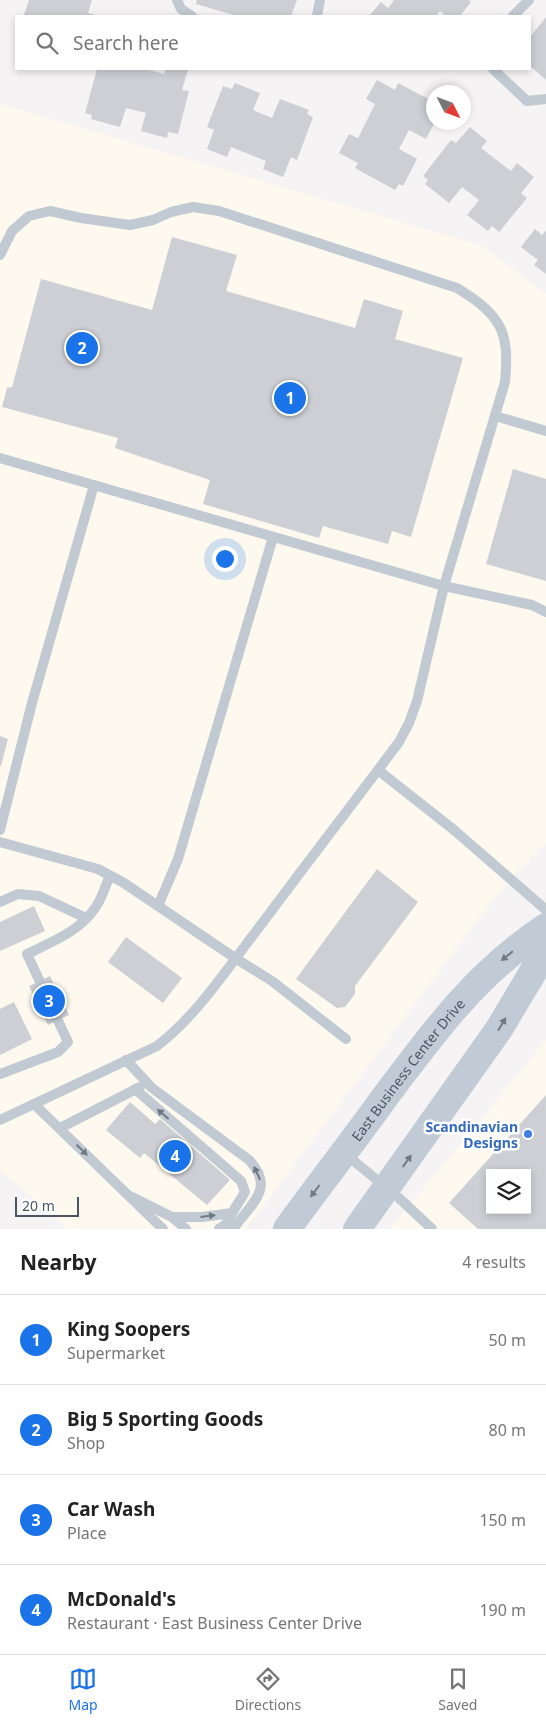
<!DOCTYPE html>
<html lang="en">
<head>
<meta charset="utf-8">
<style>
  :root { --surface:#fff; --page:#f2f2f2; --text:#222; --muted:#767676; --line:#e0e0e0; --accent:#1a73e8 }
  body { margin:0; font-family:"Noto Sans",sans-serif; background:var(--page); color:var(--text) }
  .controls { position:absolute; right:15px; bottom:15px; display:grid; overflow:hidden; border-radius:0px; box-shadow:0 2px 8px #0003 }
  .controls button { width:45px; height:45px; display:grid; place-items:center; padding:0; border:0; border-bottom:1px solid var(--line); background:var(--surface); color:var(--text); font:25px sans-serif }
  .compass { position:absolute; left:426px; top:85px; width:45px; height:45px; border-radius:50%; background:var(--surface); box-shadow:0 2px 8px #0003; rotate:132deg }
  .scale { position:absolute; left:15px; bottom:12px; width:64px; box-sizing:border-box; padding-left:5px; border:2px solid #4a5661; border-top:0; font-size:14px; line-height:18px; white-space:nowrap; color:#4a5661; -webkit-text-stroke:4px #fff; paint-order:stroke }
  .you { position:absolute; left:224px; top:558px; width:18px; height:18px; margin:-12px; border:4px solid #fff; border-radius:50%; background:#1a73e8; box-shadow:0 0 0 8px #1a73e833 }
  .badge { display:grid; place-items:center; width:32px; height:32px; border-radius:50%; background:var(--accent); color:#fff; font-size:16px; font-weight:700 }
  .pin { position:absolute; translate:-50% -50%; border:2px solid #fff; box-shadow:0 1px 5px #0006 }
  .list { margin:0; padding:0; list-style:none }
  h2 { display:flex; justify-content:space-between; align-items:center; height:65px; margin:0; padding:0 20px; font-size:21px }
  h2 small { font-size:16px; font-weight:400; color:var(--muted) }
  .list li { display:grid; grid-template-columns:32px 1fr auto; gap:15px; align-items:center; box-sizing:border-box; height:90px; padding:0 20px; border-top:1px solid var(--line) }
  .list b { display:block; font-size:19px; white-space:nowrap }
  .list p { margin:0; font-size:16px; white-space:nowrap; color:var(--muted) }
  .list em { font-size:16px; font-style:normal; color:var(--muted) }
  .icon { flex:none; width:28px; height:28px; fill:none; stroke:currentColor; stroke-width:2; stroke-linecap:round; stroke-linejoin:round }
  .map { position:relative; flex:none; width:546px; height:1229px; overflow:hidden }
  .search { position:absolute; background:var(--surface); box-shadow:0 2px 8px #0003; left:15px; right:15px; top:15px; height:55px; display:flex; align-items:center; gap:12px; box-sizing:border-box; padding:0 18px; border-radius:0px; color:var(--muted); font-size:19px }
  .sheet { height:425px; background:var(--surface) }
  nav { display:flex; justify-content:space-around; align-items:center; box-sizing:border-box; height:70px; border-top:1px solid var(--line); background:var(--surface); font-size:14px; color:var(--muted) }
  nav a { display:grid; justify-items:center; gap:2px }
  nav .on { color:var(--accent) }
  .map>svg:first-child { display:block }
  .commercial { fill:#fdf9ef; fill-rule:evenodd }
  .building { fill:#cdcfd5; fill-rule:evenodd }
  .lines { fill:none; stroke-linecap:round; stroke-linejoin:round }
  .lane { stroke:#c1cad2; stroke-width:10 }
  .secondary { stroke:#c1cbd6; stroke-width:28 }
  .oneway { fill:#6e7984 }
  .oneway2 { fill:#6e7983 }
  .shop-dot { fill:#3f7fe0; stroke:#fff; stroke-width:2 }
  .labels { text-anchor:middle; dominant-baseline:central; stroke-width:5; stroke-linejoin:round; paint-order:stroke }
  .street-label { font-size:14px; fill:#4a5661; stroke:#fff }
  .shop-label { font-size:14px; font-weight:bold; fill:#366cbe; stroke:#fff; text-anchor:end }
</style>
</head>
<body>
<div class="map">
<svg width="546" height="1229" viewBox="0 0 546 1229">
  <rect width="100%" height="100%" fill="#f5f3f3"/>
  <!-- commercial -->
  <g class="commercial">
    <path d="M 0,104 L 483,246 L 546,294 L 546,843 L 532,856 L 493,900 L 246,1229 L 68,1229 L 0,1170 Z"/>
    <path d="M 546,1040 L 546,1229 L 390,1229 ZM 490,1173 L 527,1173 L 527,1210 L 490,1210 Z"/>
  </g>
  <!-- building -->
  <g class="building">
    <path d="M 29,0 L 92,0 L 88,13 L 98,16 L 29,16 L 24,15 Z"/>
    <path d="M 197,0 L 297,0 L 291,16 L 237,16 L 196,4 Z"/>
    <path d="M 394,0 L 469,0 L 471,2 L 460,16 L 446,16 L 440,11 L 436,16 L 369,16 L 381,2 L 388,8 Z"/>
    <path d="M 546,17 L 546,80 L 530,66 L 530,37 Z"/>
    <path d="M 97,69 L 103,70 L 103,69 L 145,69 L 164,74 L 166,69 L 188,70 L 182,90 L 189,91 L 178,134 L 168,132 L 167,138 L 141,131 L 146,113 L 126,108 L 120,127 L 91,119 L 92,115 L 85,113 Z"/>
    <path d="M 377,80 L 395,90 L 398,83 L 434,102 L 432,113 L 435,122 L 426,139 L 409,130 L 399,149 L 417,159 L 403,186 L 399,184 L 395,190 L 355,168 L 358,163 L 339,153 L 349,134 L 358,138 L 375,104 L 366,99 Z"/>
    <path d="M 235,83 L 260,93 L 253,110 L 272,118 L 280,99 L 309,110 L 307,114 L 313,117 L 297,160 L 291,157 L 283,177 L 263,169 L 266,161 L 231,147 L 227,157 L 207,149 L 214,130 L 207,127 L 223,86 L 232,89 Z"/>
    <path d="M 470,127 L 487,141 L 481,148 L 511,171 L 517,163 L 534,177 L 521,193 L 527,198 L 499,232 L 492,226 L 488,231 L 467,215 L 479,200 L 462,187 L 449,203 L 425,184 L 428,180 L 423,176 L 451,140 L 456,143 Z"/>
    <path d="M 535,229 L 542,235 L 546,230 L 546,274 L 534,265 L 538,260 L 521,247 Z"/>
    <path d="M 172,237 L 237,255 L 226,291 L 355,328 L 364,299 L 403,311 L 395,339 L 463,358 L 411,537 L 392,531 L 388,544 L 323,526 L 319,538 L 203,504 L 210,480 L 115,448 L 118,438 L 2,407 L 7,388 L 12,387 L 41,279 L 152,310 Z"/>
    <path d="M 513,469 L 546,479 L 546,581 L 486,564 Z"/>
    <path d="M 0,736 L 8,739 L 1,766 L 0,766 Z"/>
    <path d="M 377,869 L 418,902 L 355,986 L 355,994 L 345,1007 L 337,1008 L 296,979 Z"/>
    <path d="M 34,906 L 45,931 L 0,951 L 0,922 Z"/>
    <path d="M 126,937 L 182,978 L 163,1003 L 108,962 Z"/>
    <path d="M 50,976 L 69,1015 L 48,1025 L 29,986 Z"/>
    <path d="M 14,1002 L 32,1039 L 0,1055 L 0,1009 Z"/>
    <path d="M 546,1095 L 546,1229 L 478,1229 L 449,1203 ZM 490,1173 L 527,1173 L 527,1210 L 490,1210 Z"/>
    <path d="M 130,1102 L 155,1124 L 160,1119 L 230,1180 L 207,1205 L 144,1153 L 140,1158 L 106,1130 Z"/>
  </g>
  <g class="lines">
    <!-- lane -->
    <g class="lane">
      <path d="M 177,0 L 181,9 L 192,16"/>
      <path d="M 317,16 L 320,0"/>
      <path d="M 513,16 L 529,0"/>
      <path d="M 493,69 L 527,101 L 546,99"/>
      <path d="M 0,255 L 12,231 L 29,216 L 50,211 L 81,218 L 130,225 L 153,220 L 171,212 L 193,207 L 219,211 L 457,288 C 501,315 510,331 505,382 L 444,586 L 417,701 L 409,723 L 399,742 L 378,770"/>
      <path d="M 495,416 L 546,431"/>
      <path d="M 0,458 L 444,586 L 532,605 L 546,612"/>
      <path d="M 0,830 L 32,703 L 94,485"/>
      <path d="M 0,842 L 98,869 L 124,883 L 235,958 L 272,981 L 346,1039"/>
      <path d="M 0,902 L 18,894 L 39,896 L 86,918"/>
      <path d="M 158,906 L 178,859 L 273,537"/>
      <path d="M 126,1060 L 152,1088 L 249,1160 C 276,1188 251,1204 233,1229"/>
      <path d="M 0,1074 L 58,1052 L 68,1042 L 27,954 C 51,942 79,932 95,908 C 102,899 105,886 110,876"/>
      <path d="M 34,1104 L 163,1229"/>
      <path d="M 0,1120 L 157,1046 C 196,1016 224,973 254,934 C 295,879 336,825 378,770 L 454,830 L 546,910"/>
      <path d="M 60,1128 L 140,1087"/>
      <path d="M 344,1153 L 399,1198 L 432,1229"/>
      <path d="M 130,1196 L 172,1217 L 202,1217 L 232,1213 L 245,1192 L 241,1181 L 135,1089"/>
      <path d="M 172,1217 L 186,1229"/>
      <path d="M 219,1229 L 225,1225 L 232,1213"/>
    </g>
    <!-- secondary -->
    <g class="secondary">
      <path id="s1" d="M 287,1229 C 318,1186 351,1144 382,1101 C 432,1034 475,974 546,927"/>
      <path d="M 357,1229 L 499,1029 L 533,972 L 546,944"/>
    </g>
  </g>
  <!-- one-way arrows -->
  <defs><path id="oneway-solid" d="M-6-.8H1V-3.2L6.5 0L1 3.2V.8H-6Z" transform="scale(1.25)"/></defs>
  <g class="oneway">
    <use href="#oneway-solid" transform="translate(507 956) rotate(141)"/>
    <use href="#oneway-solid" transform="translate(502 1024) rotate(-59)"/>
    <use href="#oneway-solid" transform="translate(407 1161) rotate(-55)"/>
    <use href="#oneway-solid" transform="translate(315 1191) rotate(127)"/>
  </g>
  <g class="oneway2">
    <use href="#oneway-solid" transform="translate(163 1114) rotate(-139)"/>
    <use href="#oneway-solid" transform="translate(82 1150) rotate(44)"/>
    <use href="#oneway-solid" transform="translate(257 1173) rotate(-115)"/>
    <use href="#oneway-solid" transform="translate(208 1216) rotate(-7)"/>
  </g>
  <!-- markers -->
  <circle class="shop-dot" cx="528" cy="1134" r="5"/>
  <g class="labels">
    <!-- street labels -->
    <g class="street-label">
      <text stroke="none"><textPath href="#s1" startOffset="200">East Business Center Drive</textPath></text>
    </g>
    <!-- shop labels -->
    <g class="shop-label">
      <text x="518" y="1126">Scandinavian<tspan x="518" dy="16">Designs</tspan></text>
    </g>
  </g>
</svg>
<div class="controls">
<button><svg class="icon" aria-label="layers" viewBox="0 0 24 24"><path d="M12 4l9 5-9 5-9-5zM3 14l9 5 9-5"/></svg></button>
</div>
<svg class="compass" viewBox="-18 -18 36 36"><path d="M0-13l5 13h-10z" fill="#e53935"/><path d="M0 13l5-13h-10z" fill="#767676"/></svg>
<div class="scale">20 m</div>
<div class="you"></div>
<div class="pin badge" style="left:290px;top:398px">1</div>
<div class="pin badge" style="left:82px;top:348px">2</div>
<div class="pin badge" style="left:49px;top:1001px">3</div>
<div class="pin badge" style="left:175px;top:1156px">4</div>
<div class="search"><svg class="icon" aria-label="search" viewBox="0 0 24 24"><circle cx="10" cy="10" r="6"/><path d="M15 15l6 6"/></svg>Search here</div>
</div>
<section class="sheet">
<h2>Nearby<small>4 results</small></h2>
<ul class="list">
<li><span class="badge">1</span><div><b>King Soopers</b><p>Supermarket</p></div><em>50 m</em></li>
<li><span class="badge">2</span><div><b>Big 5 Sporting Goods</b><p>Shop</p></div><em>80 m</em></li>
<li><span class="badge">3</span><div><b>Car Wash</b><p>Place</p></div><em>150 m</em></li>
<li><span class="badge">4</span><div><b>McDonald's</b><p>Restaurant · East Business Center Drive</p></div><em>190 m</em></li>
</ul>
</section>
<nav>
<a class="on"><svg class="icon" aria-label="map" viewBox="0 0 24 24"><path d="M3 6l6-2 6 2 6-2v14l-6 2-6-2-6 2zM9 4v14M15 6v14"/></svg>Map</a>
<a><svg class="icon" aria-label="directions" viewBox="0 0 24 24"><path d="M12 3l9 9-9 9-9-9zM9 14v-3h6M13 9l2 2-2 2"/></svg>Directions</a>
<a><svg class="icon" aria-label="saved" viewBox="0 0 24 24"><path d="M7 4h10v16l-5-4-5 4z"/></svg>Saved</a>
</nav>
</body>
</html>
